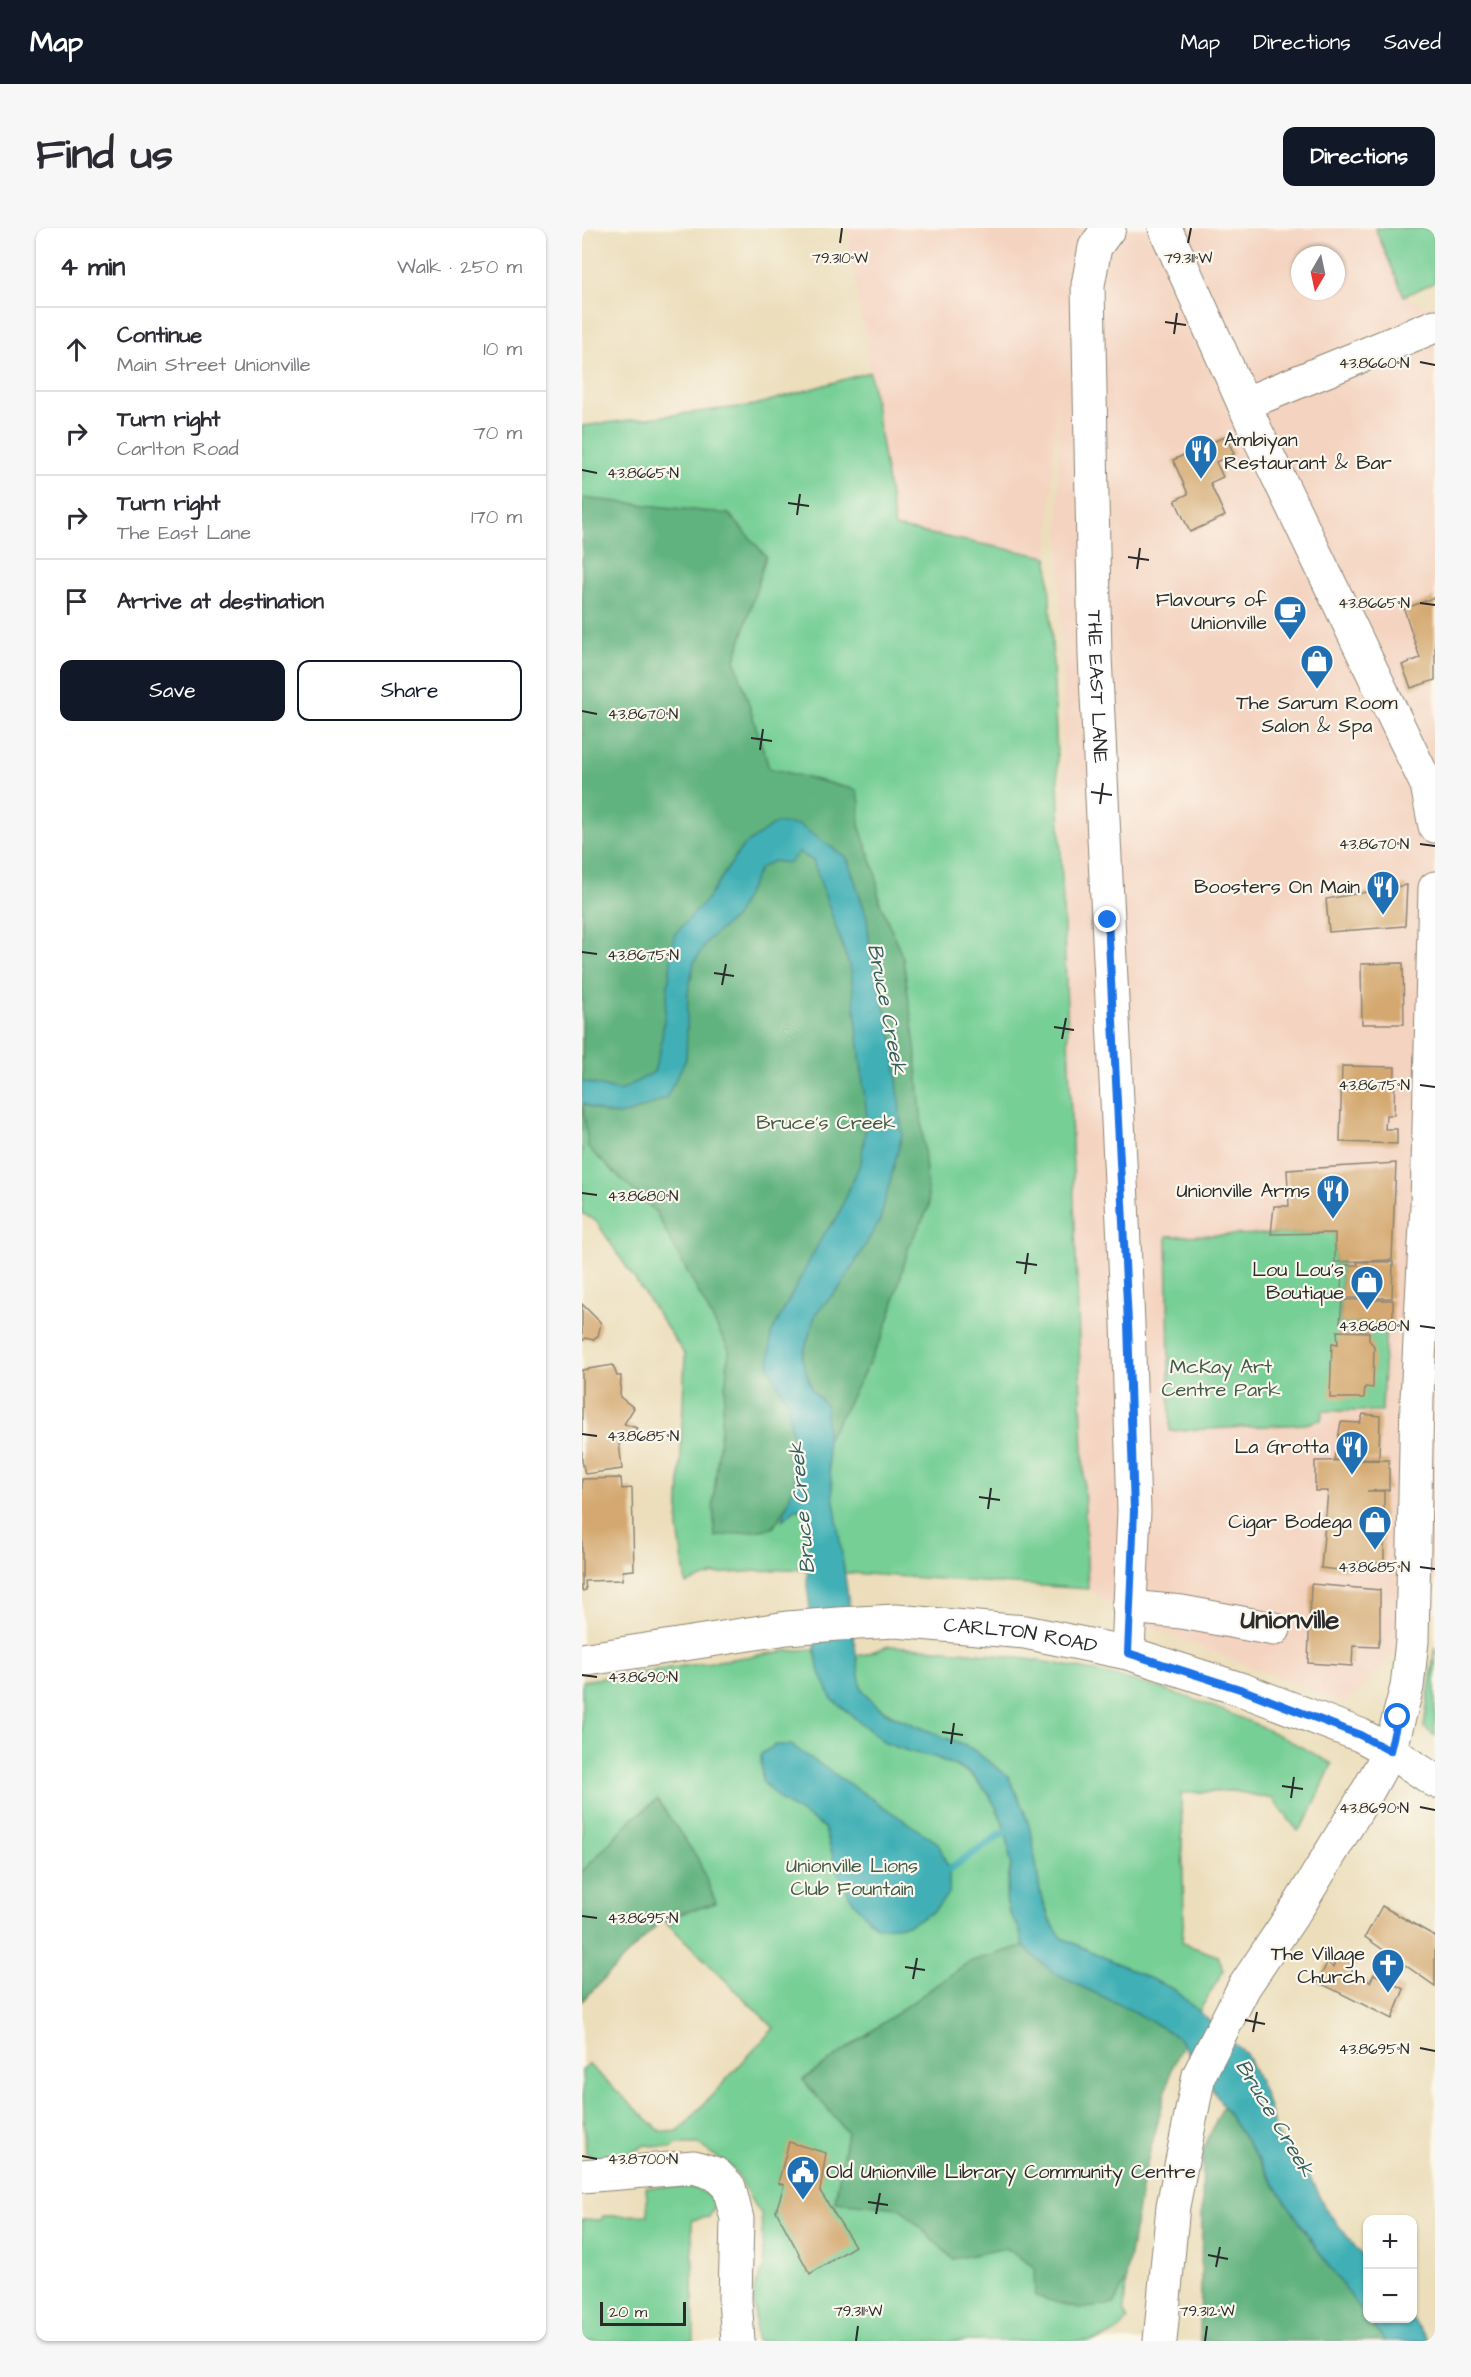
<!DOCTYPE html>
<html lang="en">
<head>
<meta charset="utf-8">
<style>
  :root { --surface:#fff; --page:#f7f7f7; --text:#2b2b33; --muted:#7c7c81; --line:#e1e1e2; --accent:#111827 }
  body { margin:0; font-family:"Architects Daughter",sans-serif; background:var(--page); color:var(--text) }
  .controls { position:absolute; right:18px; bottom:18px; display:grid; overflow:hidden; border-radius:12px; box-shadow:0 2px 4px #0004 }
  .controls button { width:54px; height:54px; display:grid; place-items:center; padding:0; border:0; border-bottom:2px solid var(--line); background:var(--surface); color:var(--text); font:30px sans-serif }
  .compass { position:absolute; left:709px; top:18px; width:54px; height:54px; border-radius:50%; background:var(--surface); box-shadow:0 2px 4px #0004; rotate:189deg }
  .scale { position:absolute; left:18px; bottom:15px; width:86px; box-sizing:border-box; padding-left:6px; border:3px solid #2b2b2b; border-top:0; font-size:16px; line-height:21px; white-space:nowrap; color:#2b2b2b; -webkit-text-stroke:4px #fbf7ec; paint-order:stroke }
  .stop { position:absolute; width:18px; height:18px; margin:-14px; border:4px solid #1a73e8; border-radius:50%; background:#fff }
  .stop.end { background:#1a73e8; border-color:#fff; box-shadow:0 2px 6px #0008 }
  .list { margin:0; padding:0; list-style:none }
  h2 { display:flex; justify-content:space-between; align-items:center; height:78px; margin:0; padding:0 24px; font-size:26px }
  h2 small { font-size:20px; font-weight:400; color:var(--muted) }
  .list li { display:grid; grid-template-columns:39px 1fr auto; gap:18px; align-items:center; box-sizing:border-box; height:84px; padding:0 24px; border-top:2px solid var(--line) }
  .list b { display:block; font-size:22px; white-space:nowrap }
  .list p { margin:0; font-size:20px; white-space:nowrap; color:var(--muted) }
  .list em { font-size:20px; font-style:normal; color:var(--muted) }
  .actions { display:flex; gap:12px; padding:18px 24px }
  .actions a { flex:1; padding:14px 0; border:2px solid var(--accent); border-radius:12px; text-align:center; font-size:21px; color:var(--accent) }
  .actions .main { background:var(--accent); color:#fff }
  .icon { flex:none; width:33px; height:33px; fill:none; stroke:currentColor; stroke-width:2; stroke-linecap:round; stroke-linejoin:round }
  .map { position:relative; flex:none; width:853px; height:2113px; overflow:hidden; border-radius:12px }
  header { display:flex; align-items:center; gap:36px; box-sizing:border-box; height:84px; padding:0 30px; background:var(--accent); color:#fff }
  header strong { font-size:28px }
  nav { display:flex; gap:33px; margin-inline-start:auto; font-size:21px }
  .intro { display:flex; align-items:center; justify-content:space-between; box-sizing:border-box; height:144px; padding:0 36px }
  h1 { margin:0; font-size:42px }
  .button { padding:15px 27px; border-radius:12px; background:var(--accent); color:#fff; font-size:21px; font-weight:700 }
  main { display:flex; gap:36px; padding:0 36px }
  aside { flex:1; background:var(--surface); border-radius:12px; box-shadow:0 2px 4px #0004 }
  .map>svg:first-child { display:block }
  .built { fill:#f4d3c0; fill-rule:evenodd }
  .green { fill:#76cf95; stroke:#507d60; stroke-width:1.5 }
  .forest { fill:#60b27e; stroke:#466e54; stroke-width:1.5 }
  .water { fill:#3fb0b6; stroke:#356e70; stroke-width:1.5 }
  .lines { fill:none; stroke-linecap:round; stroke-linejoin:round }
  .stream { stroke:#3fb0b6; stroke-width:8 }
  .building { fill:#d4a870 }
  .minor-casing { stroke:#8c8473; stroke-width:35 }
  .major-casing { stroke:#8c8473; stroke-width:35 }
  .minor { stroke:#fff; stroke-width:33 }
  .major { stroke:#fff; stroke-width:33 }
  .route { stroke:#1a73e8; stroke-width:8 }
  .ticks { fill:none; stroke:#2b2b2b; stroke-width:2 }
  .labels { text-anchor:middle; dominant-baseline:central; stroke-width:4.5; stroke-linejoin:round; paint-order:stroke }
  .poi-label { font-size:20px; fill:#2b2b2b; stroke:#fbf7ec; text-anchor:end }
  .street-label { font-size:20px; fill:#2b2b2b; stroke:#fbf7ec }
  .park-label { font-size:20px; fill:#425c4b; stroke:#fbf7ec }
  .water-label { font-size:21px; font-style:italic; fill:#336063; stroke:#fbf7ec }
  .district-label { font-size:26px; font-weight:bold; fill:#2b2b2b; stroke:#fbf7ec }
  .ticks-label { font-size:15px; text-anchor:middle; fill:#2b2b2b; stroke:#fbf7ec; stroke-width:4.5; stroke-linejoin:round; paint-order:stroke }
</style>
</head>
<body>
<header>
<strong>Map</strong>
<nav><a>Map</a><a>Directions</a><a>Saved</a></nav>
</header>
<div class="intro"><h1>Find us</h1><a class="button">Directions</a></div>
<main>
<aside>
<h2>4 min<small>Walk · 250 m</small></h2>
<ul class="list">
<li><svg class="icon" aria-label="ahead" viewBox="0 0 24 24"><path d="M12 20V5M6 11l6-6 6 6"/></svg><div><b>Continue</b><p>Main Street Unionville</p></div><em>10 m</em></li>
<li><svg class="icon" aria-label="right" viewBox="0 0 24 24"><path d="M7 20v-9h11M14 6l5 5-5 5"/></svg><div><b>Turn right</b><p>Carlton Road</p></div><em>70 m</em></li>
<li><svg class="icon" aria-label="right" viewBox="0 0 24 24"><path d="M7 20v-9h11M14 6l5 5-5 5"/></svg><div><b>Turn right</b><p>The East Lane</p></div><em>170 m</em></li>
<li><svg class="icon" aria-label="arrive" viewBox="0 0 24 24"><path d="M6 21V4h12l-3 4 3 4H6"/></svg><div><b>Arrive at destination</b></div></li>
</ul>
<div class="actions"><a class="main">Save</a><a>Share</a></div>
</aside>
<div class="map">
<svg width="853" height="2113" viewBox="0 0 853 2113">
  <rect width="100%" height="100%" fill="#fbf7ec"/>
  <filter id="ink" filterUnits="userSpaceOnUse"><feTurbulence type="fractalNoise" baseFrequency=".0167" numOctaves="2"/><feDisplacementMap in="SourceGraphic" scale="12" xChannelSelector="R" yChannelSelector="G"/><feConvolveMatrix kernelMatrix="1 2 1 2 8 2 1 2 1" color-interpolation-filters="sRGB"/></filter>
  <filter id="wash" filterUnits="userSpaceOnUse"><feTurbulence type="fractalNoise" baseFrequency=".008" numOctaves="4" result="noise"/><feDisplacementMap in="SourceGraphic" scale="24" xChannelSelector="R" yChannelSelector="G"/><feGaussianBlur stdDeviation="1.35" result="paint"/><feColorMatrix in="noise" values="0 0 0 0 0 0 0 0 0 0 0 0 0 0 0 0 0 1.4 0 .05"/><feComposite in="paint" operator="in"/></filter>
  <g filter="url(#wash)">
    <rect width="100%" height="100%" fill="#ecdebb"/>
    <!-- built -->
    <path class="built" d="M 265,0 L 793,0 L 822,68 L 853,83 L 853,1382 L 764,1476 L 547,1391 L 506,1361 L 486,844 L 475,166 L 466,329 L 313,299 ZM 718,27 L 754,27 L 754,63 L 718,63 Z"/>
    <!-- green -->
    <g class="green">
      <path d="M 793,0 L 853,0 L 853,54 L 822,68 Z"/>
      <path d="M 288,144 L 313,299 L 466,329 C 483,673 493,1017 506,1361 L 208,1341 L 132,1346 L 104,1356 L 96,1300 L 103,1127 L 14,993 L 0,985 L 0,198 L 173,177 Z"/>
      <path d="M 753,1005 L 753,1034 L 760,1033 L 758,1095 L 804,1094 L 800,1183 L 741,1183 L 739,1192 L 723,1196 L 588,1203 L 585,1008 Z"/>
      <path d="M 307,1418 C 468,1426 609,1453 750,1536 L 727,1588 L 716,1603 L 691,1571 L 652,1563 L 599,1565 L 602,1687 L 600,1715 L 636,1728 L 642,1742 L 616,1785 L 592,1762 L 480,1710 C 465,1693 465,1680 457,1660 C 436,1613 412,1567 390,1521 C 360,1508 293,1489 279,1459 C 275,1449 274,1437 271,1427 L 281,1427 Z"/>
      <path d="M 853,1419 L 853,1508 L 842,1499 Z"/>
      <path d="M 232,1421 L 240,1447 L 329,1524 L 353,1529 L 387,1545 L 406,1565 L 415,1581 L 424,1603 L 429,1636 L 424,1664 L 427,1684 L 437,1700 L 441,1718 L 387,1734 L 221,1852 L 265,1904 L 253,1973 L 318,1980 L 371,2031 L 423,2020 L 452,2039 L 532,2076 L 544,2051 L 542,2084 L 546,2092 C 535,2107 524,2110 506,2113 L 174,2113 L 172,2061 L 182,2040 L 179,1985 C 165,1973 164,1954 151,1941 C 142,1931 127,1926 117,1916 L 95,1916 L 90,1920 L 63,1917 L 44,1928 L 15,1930 L 4,1926 L 0,1843 L 6,1836 L 78,1903 L 96,1904 L 192,1800 L 81,1691 L 133,1675 L 75,1572 L 51,1590 L 0,1644 L 0,1453 L 204,1423 Z"/>
      <path d="M 64,1959 C 94,1960 111,1952 135,1974 L 127,1989 L 110,1992 L 112,2113 L 0,2113 L 0,1991 L 19,1992 L 21,1988 L 66,1987 Z"/>
    </g>
    <!-- forest -->
    <g class="forest">
      <path d="M 0,270 L 147,286 L 184,328 L 153,432 L 187,540 L 274,562 L 278,574 L 277,597 L 294,646 L 297,672 L 321,730 L 333,817 L 347,979 L 327,1018 L 309,1085 L 300,1110 L 262,1183 L 191,1300 L 133,1309 L 131,1275 L 147,1122 L 73,983 L 6,920 L 0,868 Z"/>
      <path d="M 75,1571 L 116,1631 L 134,1675 L 81,1691 L 0,1773 L 0,1644 L 51,1590 L 61,1584 Z"/>
      <path d="M 441,1718 L 473,1746 L 593,1762 L 616,1785 L 590,1840 L 561,1950 L 544,2051 L 532,2076 L 497,2081 L 453,2068 L 452,2039 L 424,2020 L 371,2031 L 318,1980 L 253,1974 L 265,1904 L 221,1852 L 387,1734 Z"/>
      <path d="M 641,1878 L 743,2033 L 803,2113 L 618,2113 L 621,1922 Z"/>
    </g>
    <!-- water -->
    <g class="water">
      <path d="M 194,595 L 217,597 L 265,630 L 285,689 L 289,728 L 312,816 L 320,907 L 298,992 L 260,1057 L 234,1085 L 220,1130 L 230,1162 L 244,1177 L 245,1223 L 279,1459 L 287,1471 L 304,1485 L 390,1521 L 426,1548 L 442,1582 L 450,1608 L 458,1663 L 467,1692 L 480,1710 L 593,1762 L 664,1826 L 682,1864 L 695,1907 L 725,1944 L 743,1980 L 785,2034 L 785,2090 L 743,2033 L 596,1809 L 553,1784 L 473,1746 L 441,1718 L 437,1700 L 427,1684 L 424,1672 L 429,1636 L 424,1603 L 415,1581 L 406,1565 L 387,1544 L 353,1529 L 329,1524 L 303,1515 L 250,1471 L 236,1440 L 225,1358 L 228,1305 L 225,1286 L 215,1280 L 200,1292 L 213,1253 L 213,1230 L 206,1175 L 187,1139 L 189,1106 L 241,1007 L 255,990 L 279,933 L 285,891 L 269,743 L 231,633 L 217,624 L 207,635 L 191,633 L 178,640 L 153,689 L 126,712 L 112,734 L 106,765 L 104,831 L 84,870 C 47,885 38,896 0,875 L 0,853 L 38,863 L 72,844 L 79,818 L 92,707 L 126,670 L 160,619 Z"/>
      <path d="M 193,1517 L 209,1517 L 356,1615 L 367,1641 L 367,1665 L 351,1684 L 326,1697 L 295,1699 C 258,1666 256,1644 242,1599 L 199,1573 L 180,1553 L 179,1526 Z"/>
      <path d="M 786,2091 L 830,2091 L 848,2113 L 803,2113 Z"/>
    </g>
    <g class="lines">
      <!-- stream -->
      <path class="stream" d="M 367,1641 L 424,1603"/>
    </g>
    <g id="blocks">
      <!-- building -->
      <g class="building">
        <path d="M 644,208 L 652,226 L 634,234 L 641,249 L 628,255 L 643,288 L 608,304 L 593,272 L 606,266 L 591,232 Z"/>
        <path d="M 853,369 L 853,452 L 829,460 L 820,437 L 838,430 L 822,381 Z"/>
        <path d="M 825,657 L 823,698 L 747,704 L 744,671 Z"/>
        <path d="M 821,735 L 822,796 L 780,796 L 779,736 Z"/>
        <path d="M 760,838 L 813,839 L 812,887 L 804,887 L 803,901 L 815,901 L 815,916 L 758,914 Z"/>
        <path d="M 814,935 L 810,1032 L 753,1034 L 753,1005 L 689,1006 L 692,978 L 707,978 L 705,942 Z"/>
        <path d="M 775,1034 L 811,1034 L 810,1070 L 759,1070 L 760,1037 L 776,1037 Z"/>
        <path d="M 760,1072 L 811,1072 L 811,1094 L 758,1095 Z"/>
        <path d="M 0,1076 L 19,1095 L 16,1108 L 11,1112 L 4,1110 L 0,1113 Z"/>
        <path d="M 755,1103 L 787,1104 L 787,1112 L 792,1118 L 791,1160 L 783,1159 L 782,1170 L 748,1170 L 750,1115 L 756,1116 Z"/>
        <path d="M 31,1137 L 35,1148 L 39,1148 L 38,1169 L 52,1180 L 42,1196 L 55,1200 L 45,1213 L 37,1214 L 40,1241 L 3,1246 L 0,1233 L 0,1142 Z"/>
        <path d="M 781,1186 L 798,1188 L 797,1231 L 752,1232 L 759,1194 L 778,1195 Z"/>
        <path d="M 807,1232 L 807,1262 L 785,1263 L 802,1263 L 802,1335 L 770,1334 L 766,1343 L 739,1340 L 746,1263 L 733,1263 L 733,1233 Z"/>
        <path d="M 39,1250 L 40,1261 L 50,1260 L 52,1342 L 41,1343 L 40,1352 L 3,1353 L 4,1362 L 0,1363 L 0,1251 Z"/>
        <path d="M 729,1356 L 798,1362 L 798,1408 L 796,1419 L 771,1418 L 770,1438 L 726,1435 Z"/>
        <path d="M 800,1678 L 853,1708 L 853,1758 L 783,1709 Z"/>
        <path d="M 757,1727 L 773,1734 L 769,1745 L 788,1754 L 792,1746 L 822,1761 L 810,1791 L 736,1754 L 745,1735 L 751,1739 Z"/>
        <path d="M 207,1914 L 244,1925 L 238,1963 L 273,2018 L 228,2046 L 194,1983 L 202,1957 L 196,1955 Z"/>
      </g>
    </g>
  </g>
  <g filter="url(#ink)">
    <use href="#blocks" fill-opacity="0" stroke="#8c8473" stroke-width="1.5"/>
    <g class="lines">
      <!-- minor casing -->
      <g class="minor-casing">
        <g id="minor">
          <path id="s1" d="M 527,0 L 513,19 L 506,57 L 513,428 L 546,1095 L 552,1283 L 546,1425"/>
          <path d="M 662,176 L 853,98"/>
          <path d="M 547,1379 L 600,1384 L 692,1401"/>
          <path d="M 0,1948 L 112,1939 L 134,1946 L 147,1959 L 155,1991 L 153,2071 L 156,2113"/>
          <path d="M 578,2113 L 591,1978 L 617,1847 L 662,1759 L 719,1674 L 783,1568 L 808,1523"/>
        </g>
      </g>
      <!-- major casing -->
      <g class="major-casing">
        <g id="major">
          <path d="M 583,0 L 674,203 L 845,557 L 853,598"/>
          <path id="s2" d="M 0,1432 L 205,1400 L 256,1396 L 314,1393 L 443,1404 L 546,1425 L 661,1462 L 778,1507 L 808,1523 L 853,1553"/>
          <path d="M 808,1523 L 825,1459 L 830,1413 L 835,1170 L 845,977 L 853,660"/>
        </g>
      </g>
      <!-- minor -->
      <use href="#minor" class="minor"/>
      <!-- major -->
      <use href="#major" class="major"/>
    </g>
  </g>
  <g class="lines" filter="url(#ink)">
    <!-- route -->
    <path class="route" d="M 526,692 L 546,1095 L 552,1283 L 546,1425 L 661,1462 L 778,1507 L 808,1523 L 816,1489"/>
  </g>
  <!-- ticks -->
  <path class="ticks" d="M 258,15 L 260,0M 606,15 L 609,0M 583,94 L 604,97M 592,106 L 595,85M 838,134 L 853,137M 0,242 L 15,245M 206,275 L 227,278M 215,287 L 218,266M 546,329 L 567,332M 555,341 L 558,320M 838,375 L 853,377M 0,483 L 15,486M 169,510 L 190,513M 178,522 L 181,501M 509,564 L 530,567M 518,576 L 521,555M 838,616 L 853,618M 0,724 L 15,726M 132,745 L 152,748M 140,757 L 144,736M 472,799 L 492,802M 480,811 L 484,790M 838,857 L 853,859M 0,965 L 15,967M 434,1034 L 455,1037M 443,1046 L 446,1025M 838,1098 L 853,1100M 0,1206 L 15,1208M 397,1269 L 418,1272M 406,1281 L 409,1260M 838,1339 L 853,1341M 0,1447 L 15,1449M 360,1504 L 381,1507M 369,1516 L 372,1495M 700,1558 L 721,1561M 709,1570 L 712,1549M 838,1579 L 853,1582M 0,1688 L 15,1690M 323,1739 L 343,1742M 331,1751 L 335,1730M 663,1792 L 683,1796M 671,1804 L 675,1784M 838,1820 L 853,1823M 0,1928 L 15,1931M 286,1974 L 306,1977M 294,1986 L 298,1965M 626,2027 L 646,2031M 634,2039 L 638,2019M 274,2113 L 276,2098M 623,2113 L 625,2098"/>
  <!-- icons -->
  <defs>
    <g id="restaurant-pin" transform="scale(1.725)"><path d="M0 17L-7.5 6A9.5 9.5 0 1 1 7.5 6Z" fill="#1f6fb2" stroke="#fbf7ec"/><path d="M-5-6h1v4h1v-4h1v4h1v-4h1v5L-1.5 .5V6h-2V.5L-5-1ZM5-6V6H3V1.5H1.5Q1.5-4 5-6Z" fill="#fff"/></g>
    <g id="cafe-pin" transform="scale(1.725)"><path d="M0 17L-7.5 6A9.5 9.5 0 1 1 7.5 6Z" fill="#1f6fb2" stroke="#fbf7ec"/><path d="M-5.5-4.5H6V0H3Q3 3.5 0 3.5H-2.5Q-5.5 3.5-5.5 0ZM3-3.2v2h1.7v-2ZM-6 4.5H4V6H-6Z" fill="#fff"/></g>
    <g id="shop-pin" transform="scale(1.725)"><path d="M0 17L-7.5 6A9.5 9.5 0 1 1 7.5 6Z" fill="#1f6fb2" stroke="#fbf7ec"/><path d="M-5-2.5h2.3a2.7 3.5 0 0 1 5.4 0H5L5.5 6h-11ZM-1.5-2.5h3a1.5 2.3 0 0 0-3 0Z" fill="#fff"/></g>
    <g id="church-pin" transform="scale(1.725)"><path d="M0 17L-7.5 6A9.5 9.5 0 1 1 7.5 6Z" fill="#1f6fb2" stroke="#fbf7ec"/><path d="M-1.2-6h2.4v3.5h3.3v2.4h-3.3V6h-2.4V-.1h-3.3v-2.4h3.3Z" fill="#fff"/></g>
    <g id="civic-pin" transform="scale(1.725)"><path d="M0 17L-7.5 6A9.5 9.5 0 1 1 7.5 6Z" fill="#1f6fb2" stroke="#fbf7ec"/><path d="M-.6-6.5H3V-4.5H.6V-3L4-1V1h2V6H-6V1h2V-1L-.6-3ZM-1.2 2.5V6h2.4V2.5Z" fill="#fff"/></g>
  </defs>
  <g fill-rule="evenodd">
    <use href="#restaurant-pin" x="619" y="223"/>
    <use href="#cafe-pin" x="708" y="384"/>
    <use href="#shop-pin" x="735" y="433"/>
    <use href="#restaurant-pin" x="801" y="659"/>
    <use href="#restaurant-pin" x="751" y="963"/>
    <use href="#shop-pin" x="785" y="1054"/>
    <use href="#restaurant-pin" x="770" y="1219"/>
    <use href="#shop-pin" x="793" y="1294"/>
    <use href="#church-pin" x="806" y="1737"/>
    <use href="#civic-pin" x="221" y="1944"/>
  </g>
  <g class="labels">
    <!-- poi labels -->
    <g class="poi-label">
      <text x="642" y="212" text-anchor="start">Ambiyan<tspan x="642" dy="23">Restaurant &amp; Bar</tspan></text>
      <text x="685" y="372">Flavours of<tspan x="685" dy="23">Unionville</tspan></text>
      <text x="735" y="475" text-anchor="middle">The Sarum Room<tspan x="735" dy="23">Salon &amp; Spa</tspan></text>
      <text x="778" y="659">Boosters On Main</text>
      <text x="728" y="963">Unionville Arms</text>
      <text x="762" y="1042">Lou Lou's<tspan x="762" dy="23">Boutique</tspan></text>
      <text x="747" y="1219">La Grotta</text>
      <text x="770" y="1294">Cigar Bodega</text>
      <text x="783" y="1726">The Village<tspan x="783" dy="23">Church</tspan></text>
      <text x="244" y="1944" text-anchor="start">Old Unionville Library Community Centre</text>
    </g>
    <!-- street labels -->
    <g class="street-label">
      <text stroke="none"><textPath href="#s1" startOffset="464">THE EAST LANE</textPath></text>
      <text stroke="none"><textPath href="#s2" startOffset="442">CARLTON ROAD</textPath></text>
    </g>
    <!-- park labels -->
    <g class="park-label">
      <text x="244" y="895">Bruce’s Creek</text>
      <text x="639" y="1139">McKay Art<tspan x="639" dy="23">Centre Park</tspan></text>
      <text x="270" y="1638">Unionville Lions<tspan x="270" dy="23">Club Fountain</tspan></text>
    </g>
    <!-- water labels -->
    <g class="water-label">
      <text transform="translate(305 781) rotate(79)">Bruce Creek</text>
      <text transform="translate(220 1280) rotate(-95)">Bruce Creek</text>
      <text transform="translate(693 1890) rotate(59)">Bruce Creek</text>
    </g>
    <!-- district labels -->
    <g class="district-label">
      <text x="708" y="1392">Unionville</text>
    </g>
  </g>
  <g class="ticks-label">
    <text x="258" y="35">79.310°W</text>
    <text x="606" y="35">79.311°W</text>
    <text x="792" y="140">43.8660°N</text>
    <text x="61" y="250">43.8665°N</text>
    <text x="792" y="380">43.8665°N</text>
    <text x="61" y="491">43.8670°N</text>
    <text x="792" y="621">43.8670°N</text>
    <text x="61" y="732">43.8675°N</text>
    <text x="792" y="862">43.8675°N</text>
    <text x="61" y="973">43.8680°N</text>
    <text x="792" y="1103">43.8680°N</text>
    <text x="61" y="1213">43.8685°N</text>
    <text x="792" y="1344">43.8685°N</text>
    <text x="61" y="1454">43.8690°N</text>
    <text x="792" y="1585">43.8690°N</text>
    <text x="61" y="1695">43.8695°N</text>
    <text x="792" y="1826">43.8695°N</text>
    <text x="61" y="1936">43.8700°N</text>
    <text x="276" y="2088">79.311°W</text>
    <text x="625" y="2088">79.312°W</text>
  </g>
</svg>
<div class="controls">
<button>+</button>
<button>−</button>
</div>
<svg class="compass" viewBox="-18 -18 36 36"><path d="M0-13l5 13h-10z" fill="#e53935"/><path d="M0 13l5-13h-10z" fill="#7c7c81"/></svg>
<div class="scale">20 m</div>
<div class="stop" style="left:816px;top:1489px"></div>
<div class="stop end" style="left:526px;top:692px"></div>
</div>
</main>
</body>
</html>
